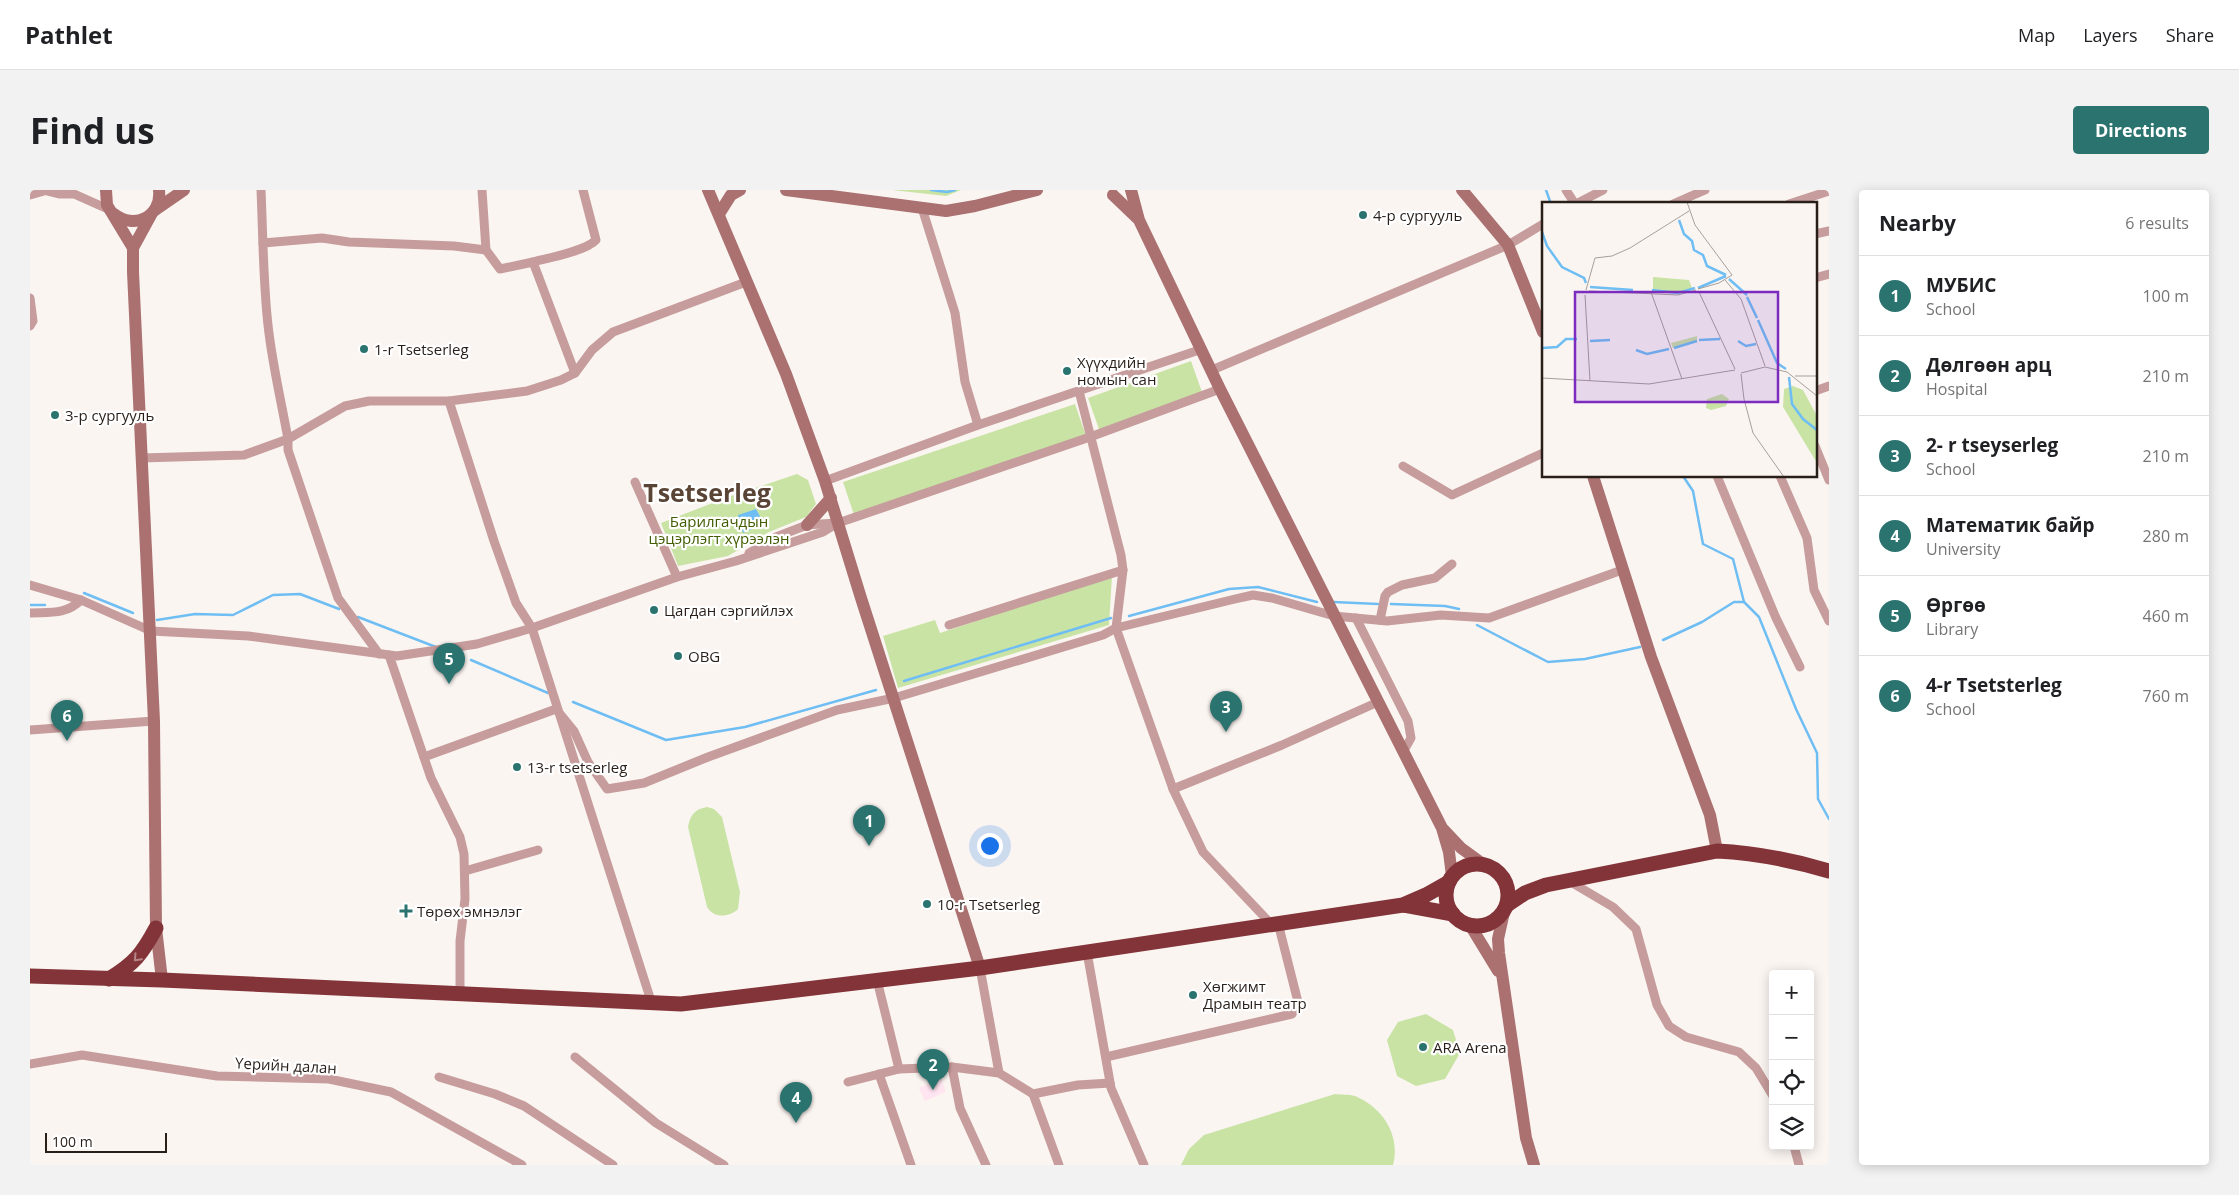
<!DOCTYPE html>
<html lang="en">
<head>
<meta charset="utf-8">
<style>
  :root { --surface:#fff; --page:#f2f2f2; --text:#202124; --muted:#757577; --line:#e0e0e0; --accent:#2a736e }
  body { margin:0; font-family:"Open Sans",sans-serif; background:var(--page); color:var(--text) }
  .controls { position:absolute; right:15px; bottom:15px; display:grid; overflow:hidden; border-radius:5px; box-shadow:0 2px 12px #0003 }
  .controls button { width:45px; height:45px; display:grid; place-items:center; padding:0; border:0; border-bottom:1px solid var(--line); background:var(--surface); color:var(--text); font:25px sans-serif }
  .scale { position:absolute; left:15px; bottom:12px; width:122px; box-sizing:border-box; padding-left:5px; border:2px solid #291f19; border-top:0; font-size:14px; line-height:18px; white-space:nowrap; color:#291f19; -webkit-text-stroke:4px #fff; paint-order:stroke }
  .you { position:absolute; left:959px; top:655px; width:18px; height:18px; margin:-12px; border:4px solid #fff; border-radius:50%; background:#1a73e8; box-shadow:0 0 0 8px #1a73e833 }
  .badge { display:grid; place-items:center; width:32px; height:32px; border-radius:50%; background:var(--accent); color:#fff; font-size:16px; font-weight:700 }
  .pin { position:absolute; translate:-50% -41px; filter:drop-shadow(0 1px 2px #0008) }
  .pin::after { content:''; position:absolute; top:26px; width:18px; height:15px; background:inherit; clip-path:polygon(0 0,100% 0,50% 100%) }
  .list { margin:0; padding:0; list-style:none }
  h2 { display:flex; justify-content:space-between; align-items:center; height:65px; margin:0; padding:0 20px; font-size:21px }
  h2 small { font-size:16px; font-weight:400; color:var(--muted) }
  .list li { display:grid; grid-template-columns:32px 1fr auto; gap:15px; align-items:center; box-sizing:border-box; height:80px; padding:0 20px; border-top:1px solid var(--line) }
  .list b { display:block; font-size:19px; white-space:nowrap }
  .list p { margin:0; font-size:16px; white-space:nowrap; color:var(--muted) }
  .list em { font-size:16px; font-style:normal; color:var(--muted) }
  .icon { flex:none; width:28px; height:28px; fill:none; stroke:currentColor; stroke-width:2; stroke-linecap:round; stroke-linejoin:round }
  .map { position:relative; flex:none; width:1799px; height:975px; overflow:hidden; border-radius:5px }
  header { display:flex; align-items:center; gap:30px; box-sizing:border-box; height:70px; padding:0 25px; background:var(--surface); border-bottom:1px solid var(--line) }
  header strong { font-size:24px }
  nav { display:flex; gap:28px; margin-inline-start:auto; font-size:18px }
  .intro { display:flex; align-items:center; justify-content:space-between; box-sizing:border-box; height:120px; padding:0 30px }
  h1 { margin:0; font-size:35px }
  .button { padding:12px 22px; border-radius:5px; background:var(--accent); color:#fff; font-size:18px; font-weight:700 }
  main { display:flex; gap:30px; padding:0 30px }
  aside { flex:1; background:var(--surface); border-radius:5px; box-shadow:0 2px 12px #0003 }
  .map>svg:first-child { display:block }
  .medical { fill:#fee5ef }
  .green { fill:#c9e3a5 }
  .water { fill:#6fbef3 }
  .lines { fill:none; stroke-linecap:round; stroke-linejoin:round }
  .stream { stroke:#6fbef3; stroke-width:2.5 }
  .street { stroke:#c69d9c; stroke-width:9 }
  .secondary { stroke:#ab7171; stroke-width:12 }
  .highway { stroke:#833439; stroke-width:15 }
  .oneway { stroke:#b58588 }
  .poi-dot { fill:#2a736e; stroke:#fff; stroke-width:2 }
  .labels { text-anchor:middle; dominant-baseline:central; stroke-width:4.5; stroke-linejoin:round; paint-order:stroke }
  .poi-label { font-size:15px; fill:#291f19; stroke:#fff; text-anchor:start }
  .park-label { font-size:15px; fill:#415c01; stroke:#fff }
  .street-label { font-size:15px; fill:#291f19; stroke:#fff }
  .town-label { font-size:25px; font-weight:bold; fill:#5a4435; stroke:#fff }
  .inset-river { fill:none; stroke:#6fbef3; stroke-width:2.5 }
  .inset-road { fill:none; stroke:#a79f9b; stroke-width:1 }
  .view { fill:#7b2cbf; fill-opacity:0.15; stroke:#7b2cbf; stroke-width:2.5 }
  .inset-edge { fill:none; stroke:#291f19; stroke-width:2.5 }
</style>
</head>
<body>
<header>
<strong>Pathlet</strong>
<nav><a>Map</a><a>Layers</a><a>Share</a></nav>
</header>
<div class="intro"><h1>Find us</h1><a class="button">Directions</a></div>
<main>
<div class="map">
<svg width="1799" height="975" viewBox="0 0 1799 975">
  <rect width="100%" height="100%" fill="#fbf5f2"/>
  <!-- medical -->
  <path class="medical" d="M 911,888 L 916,902 L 895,911 L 889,898 Z"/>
  <!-- green -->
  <g class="green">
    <path d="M 862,0 L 931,0 L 916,6 Z"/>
    <path d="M 1161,171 L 1173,205 L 1070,242 L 1058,208 Z"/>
    <path d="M 1045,214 L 1056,246 L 824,325 L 813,292 Z"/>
    <path d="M 767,284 L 778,290 L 786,314 L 776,327 L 739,342 L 698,366 L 648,376 L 631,333 L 698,307 Z"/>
    <path d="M 1082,386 L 1079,435 L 868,498 L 853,446 L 905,430 L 910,443 Z"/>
    <path d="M 677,617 L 684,619 L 692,627 L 710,702 L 708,719 C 700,727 684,729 677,717 L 658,637 C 660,625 665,619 677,617 Z"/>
    <path d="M 1396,824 L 1423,840 L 1430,863 L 1415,889 L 1386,896 L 1367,886 L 1357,850 L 1368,832 Z"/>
    <path d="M 1305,904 C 1311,905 1319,904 1325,906 C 1352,917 1371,945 1363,975 L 1151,975 L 1159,959 L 1174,945 Z"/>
  </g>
  <!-- water -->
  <path class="water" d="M 726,319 L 734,334 L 713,343 L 708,325 Z"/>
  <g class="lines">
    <!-- stream -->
    <g class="stream">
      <path d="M 901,0 L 917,2 L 925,0"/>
      <path d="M 1516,0 L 1521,14"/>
      <path d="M 1653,286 L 1663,301 L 1673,354 L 1703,369 L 1714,412 L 1729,427 L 1766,519 L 1787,563 L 1788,609 L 1799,629"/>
      <path d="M 54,403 L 103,423"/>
      <path d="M 1304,412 L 1348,414"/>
      <path d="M 1361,414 L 1415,416 L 1429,419"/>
      <path d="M 0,415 L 15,415"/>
      <path d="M 1099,426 L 1199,399 L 1228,397 L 1287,412"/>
      <path d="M 328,427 L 406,457"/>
      <path d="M 127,430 L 165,424 L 203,425 L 243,405 L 270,404 L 309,419"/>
      <path d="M 1447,435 L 1518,472 L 1555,469 L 1610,457"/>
      <path d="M 1633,450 L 1672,432 L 1704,412 L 1714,412"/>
      <path d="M 418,461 L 424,464"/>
      <path d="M 441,470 L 518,503"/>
      <path d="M 874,491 L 1081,428"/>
      <path d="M 543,512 L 636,550 L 715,537 L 846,500"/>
    </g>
    <!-- street -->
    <g class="street">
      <path d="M 13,0 L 29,4 L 44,4 L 80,20"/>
      <path d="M 231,0 C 233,45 233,90 238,135 C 242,173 251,210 258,249 L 258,260 L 308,408 L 349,464"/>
      <path d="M 452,0 L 456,60 L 470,79 L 503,72"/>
      <path d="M 1536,0 L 1545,14"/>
      <path d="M 0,5 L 14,1"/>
      <path d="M 1546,14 L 1573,0"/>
      <path d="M 1643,14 L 1675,0"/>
      <path d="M 1759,14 L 1799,1"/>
      <path d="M 892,18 L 925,123 L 935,192 L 948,235"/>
      <path d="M 1785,44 L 1799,41"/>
      <path d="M 233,53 L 292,48 L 319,52 L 424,56 L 456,60"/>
      <path d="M 1785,88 L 1799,84"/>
      <path d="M 0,108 L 3,131 L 0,136"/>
      <path d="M 1182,180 L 1478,55 L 1513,34"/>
      <path d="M 545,183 L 503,72 C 518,68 556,61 566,50 L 553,0"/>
      <path d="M 1049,201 L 1091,365 L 1093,380 L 1086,438 L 1143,599 L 1173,662 L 1241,734"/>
      <path d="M 1785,201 L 1799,196"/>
      <path d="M 419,211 L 464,351 L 486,413 L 502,438 L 622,814"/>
      <path d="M 1785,256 L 1799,290"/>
      <path d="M 111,268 L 214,265 L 258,249 L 315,216 L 339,211 L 419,211 L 497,201 L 531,190 L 545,183 L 562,160 L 583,142 L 716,92"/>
      <path d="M 1373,276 L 1422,305 L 1513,263"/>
      <path d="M 1687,286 L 1746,428 L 1770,477"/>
      <path d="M 1750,286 L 1777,348 L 1784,400 L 1799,431"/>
      <path d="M 795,291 L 948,235 L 1172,159"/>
      <path d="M 605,292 L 647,387"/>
      <path d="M 719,363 L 746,347 L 777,335 L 806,333"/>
      <path d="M 0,395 L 51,410 L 121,441 L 218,446 L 367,466 L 447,454 L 502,438 L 647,387 L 706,371 L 793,342 L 808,333 L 1060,247 L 1190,199"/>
      <path d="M 0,423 C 19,422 36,425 51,410"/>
      <path d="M 1326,428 L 1378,531 L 1381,548 L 1373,562"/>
      <path d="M 1350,430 L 1355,406 L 1358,402 L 1372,395 L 1405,388 L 1422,374"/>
      <path d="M 919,435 L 1093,380"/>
      <path d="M 359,465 L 401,588 L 430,647 L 434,664 L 435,709 L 430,751 L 430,805"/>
      <path d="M 0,540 L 124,531"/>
      <path d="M 394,567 L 526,519 L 544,541 L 558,572 L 577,599 L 614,593 L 678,567 L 807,520 L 864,508 L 1073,445 L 1086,438 L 1205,409 L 1223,405 L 1242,408 L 1304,426 L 1357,431 L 1411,425 L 1459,428 L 1592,380"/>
      <path d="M 1143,599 L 1252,555 L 1348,512"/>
      <path d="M 435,681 L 508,660"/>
      <path d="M 1539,691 L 1583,717 L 1606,739 L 1627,815 L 1639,836 L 1656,847 L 1709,862 L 1726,878 L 1743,906"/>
      <path d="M 1057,762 L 1081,898 L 1114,975"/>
      <path d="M 950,778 L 969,883"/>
      <path d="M 847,790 L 869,879"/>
      <path d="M 545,867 L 626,933 L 694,975"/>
      <path d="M 1076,867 L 1262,824 L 1268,812 L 1248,733"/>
      <path d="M 0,874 L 52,865 L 187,886 L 299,889 L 361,902 L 492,975"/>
      <path d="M 922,877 L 930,918 L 956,975"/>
      <path d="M 849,884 L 881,975"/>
      <path d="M 409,887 L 465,904 L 494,916 L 583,975"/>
      <path d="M 818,892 L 869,879 L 922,877 L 969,883 L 1003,904 L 1048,895 L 1080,893"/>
      <path d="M 1003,904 L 1029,975"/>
      <path d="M 1764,956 L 1769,975"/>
    </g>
    <!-- secondary -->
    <g class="secondary">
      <path d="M 76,0 L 77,15 L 103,58"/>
      <path d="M 678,0 L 756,184 L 795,291 L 831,408 L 950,778"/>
      <path d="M 756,0 L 916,21 L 945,16 L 1007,0"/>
      <path d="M 1101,0 L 1109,30 L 1190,199 L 1412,638 L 1419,662 L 1422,686"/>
      <path d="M 1432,0 L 1478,55 L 1513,142"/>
      <path d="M 1083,5 L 1107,28"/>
      <path d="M 125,20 L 154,0"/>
      <path d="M 84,24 C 104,40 132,27 129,0"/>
      <path d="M 689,24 L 701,5 L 710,0"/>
      <path d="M 121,25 L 103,58 L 103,82 L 124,531 L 126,738 L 132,790"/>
      <path d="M 1563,286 L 1621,467 L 1680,625 L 1687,661"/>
      <path d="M 777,335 L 801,308"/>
      <path d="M 1414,640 L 1431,658 L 1453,674"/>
      <path d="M 1474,722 L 1468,749 L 1469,763 L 1496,948 L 1504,975"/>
      <path d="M 1440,735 L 1468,781"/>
    </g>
    <!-- highway -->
    <g class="highway">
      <circle cx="1447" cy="705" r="31"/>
      <path d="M 1374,715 L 1423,724"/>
      <path d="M 1477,715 L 1495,703 L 1516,695 L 1687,661 C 1726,663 1762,670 1799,681"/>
      <path d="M 0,786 L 132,790 L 651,814 L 950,778 L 1373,715 L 1396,705 L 1419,692"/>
      <path d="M 79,789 C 104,774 112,764 126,738"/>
    </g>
  </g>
  <!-- one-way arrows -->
  <defs><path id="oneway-chevron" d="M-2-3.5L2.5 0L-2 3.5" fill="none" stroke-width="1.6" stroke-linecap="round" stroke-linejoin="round" transform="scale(1.25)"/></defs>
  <use class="oneway" href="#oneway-chevron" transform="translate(107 768) rotate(133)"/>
  <!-- markers -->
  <g class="poi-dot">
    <circle cx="1333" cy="25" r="5"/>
    <circle cx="334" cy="159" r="5"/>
    <circle cx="1037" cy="181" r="5"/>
    <circle cx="25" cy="225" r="5"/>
    <circle cx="624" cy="420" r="5"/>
    <circle cx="648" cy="466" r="5"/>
    <circle cx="487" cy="577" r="5"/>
    <circle cx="897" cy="714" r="5"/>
    <path d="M373.5 713.5h5v5h5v5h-5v5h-5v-5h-5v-5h5z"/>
    <circle cx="1163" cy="805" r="5"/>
    <circle cx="1393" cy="857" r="5"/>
  </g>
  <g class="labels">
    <!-- poi labels -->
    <g class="poi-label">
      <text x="1343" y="25">4-р сургууль</text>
      <text x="344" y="159">1-r Tsetserleg</text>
      <text x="1047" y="172">Хүүхдийн<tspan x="1047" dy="17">номын сан</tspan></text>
      <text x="35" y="225">3-р сургууль</text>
      <text x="634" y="420">Цагдан сэргийлэх</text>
      <text x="658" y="466">OBG</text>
      <text x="497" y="577">13-r tsetserleg</text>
      <text x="907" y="714">10-r Tsetserleg</text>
      <text x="387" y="721">Төрөх эмнэлэг</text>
      <text x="1173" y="796">Хөгжимт<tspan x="1173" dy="17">Драмын театр</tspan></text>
      <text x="1403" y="857">ARA Arena</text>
    </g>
    <!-- park labels -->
    <g class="park-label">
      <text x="689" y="331">Барилгачдын<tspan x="689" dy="17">цэцэрлэгт хүрээлэн</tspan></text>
    </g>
    <!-- street labels -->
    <g class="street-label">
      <text transform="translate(256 875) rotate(3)">Үерийн далан</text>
    </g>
    <!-- town labels -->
    <g class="town-label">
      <text x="677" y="302">Tsetserleg</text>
    </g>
  </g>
  <!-- overview -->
  <g transform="translate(1512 12)">
    <rect width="275" height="275" fill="#fbf5f2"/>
    <path d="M 111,75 L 147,78 L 150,86 L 136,91 L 111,88 ZM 155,134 L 155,139 L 131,146 L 129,141 ZM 251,184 L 261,188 L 275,214 L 275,261 L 241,205 L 242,187 ZM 180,192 L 187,197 L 184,204 L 169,208 L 164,206 L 165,197 Z" fill="#c9e3a5"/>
    <path class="inset-river" d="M 137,18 L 142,32 L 150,39 L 152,48 L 161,53 L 165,64 L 184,73M 0,30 L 5,44 L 20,65 L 42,76 L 44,81M 187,77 L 205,93M 48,85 L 91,88M 156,86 L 184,74M 110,88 L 136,91 L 153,86M 205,95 L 215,116M 216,118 L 235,161 L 244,167M 157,138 L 178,137M 48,139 L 68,138M 196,139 L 204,144 L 214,142M 0,146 L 15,145 L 24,137 L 35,137M 132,146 L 155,139M 94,148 L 105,152 L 127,147M 247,175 L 250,202 L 261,217 L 275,228"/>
    <path class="inset-road" d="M 145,0 L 153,23 L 190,73 L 177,81 L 156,87M 183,78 L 199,97 L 223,164M 44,88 L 53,56 L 70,54 L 88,46 L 147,9M 47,89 L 136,93 L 154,88M 109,90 L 140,177M 157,90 L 193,167M 43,93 L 48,179M 199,171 L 223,165 L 245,170 L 275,194M 199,172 L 202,197 L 211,231 L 242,275M 253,174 L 275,174M 0,176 L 107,182 L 193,168"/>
    <path class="view" d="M 33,90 L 236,90 L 236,200 L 33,200 Z"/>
    <rect width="275" height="275" class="inset-edge"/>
  </g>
</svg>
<div class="controls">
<button>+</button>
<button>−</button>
<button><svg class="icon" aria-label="locate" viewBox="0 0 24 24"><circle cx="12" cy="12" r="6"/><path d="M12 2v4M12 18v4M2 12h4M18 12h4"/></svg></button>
<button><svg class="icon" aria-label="layers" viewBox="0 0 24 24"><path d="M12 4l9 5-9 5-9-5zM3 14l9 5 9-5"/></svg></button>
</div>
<div class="scale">100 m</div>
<div class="you"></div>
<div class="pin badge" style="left:839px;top:656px">1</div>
<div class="pin badge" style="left:903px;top:900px">2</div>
<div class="pin badge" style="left:1196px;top:542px">3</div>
<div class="pin badge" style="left:766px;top:933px">4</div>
<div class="pin badge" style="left:419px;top:494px">5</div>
<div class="pin badge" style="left:37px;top:551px">6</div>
</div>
<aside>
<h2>Nearby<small>6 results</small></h2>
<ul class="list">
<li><span class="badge">1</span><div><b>МУБИС</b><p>School</p></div><em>100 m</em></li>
<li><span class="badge">2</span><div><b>Дөлгөөн арц</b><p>Hospital</p></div><em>210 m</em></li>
<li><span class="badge">3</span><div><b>2- r tseyserleg</b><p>School</p></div><em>210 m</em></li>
<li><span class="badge">4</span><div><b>Математик байр</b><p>University</p></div><em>280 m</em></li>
<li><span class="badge">5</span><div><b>Өргөө</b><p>Library</p></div><em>460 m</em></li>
<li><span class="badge">6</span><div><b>4-r Tsetsterleg</b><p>School</p></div><em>760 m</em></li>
</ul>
</aside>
</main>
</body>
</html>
